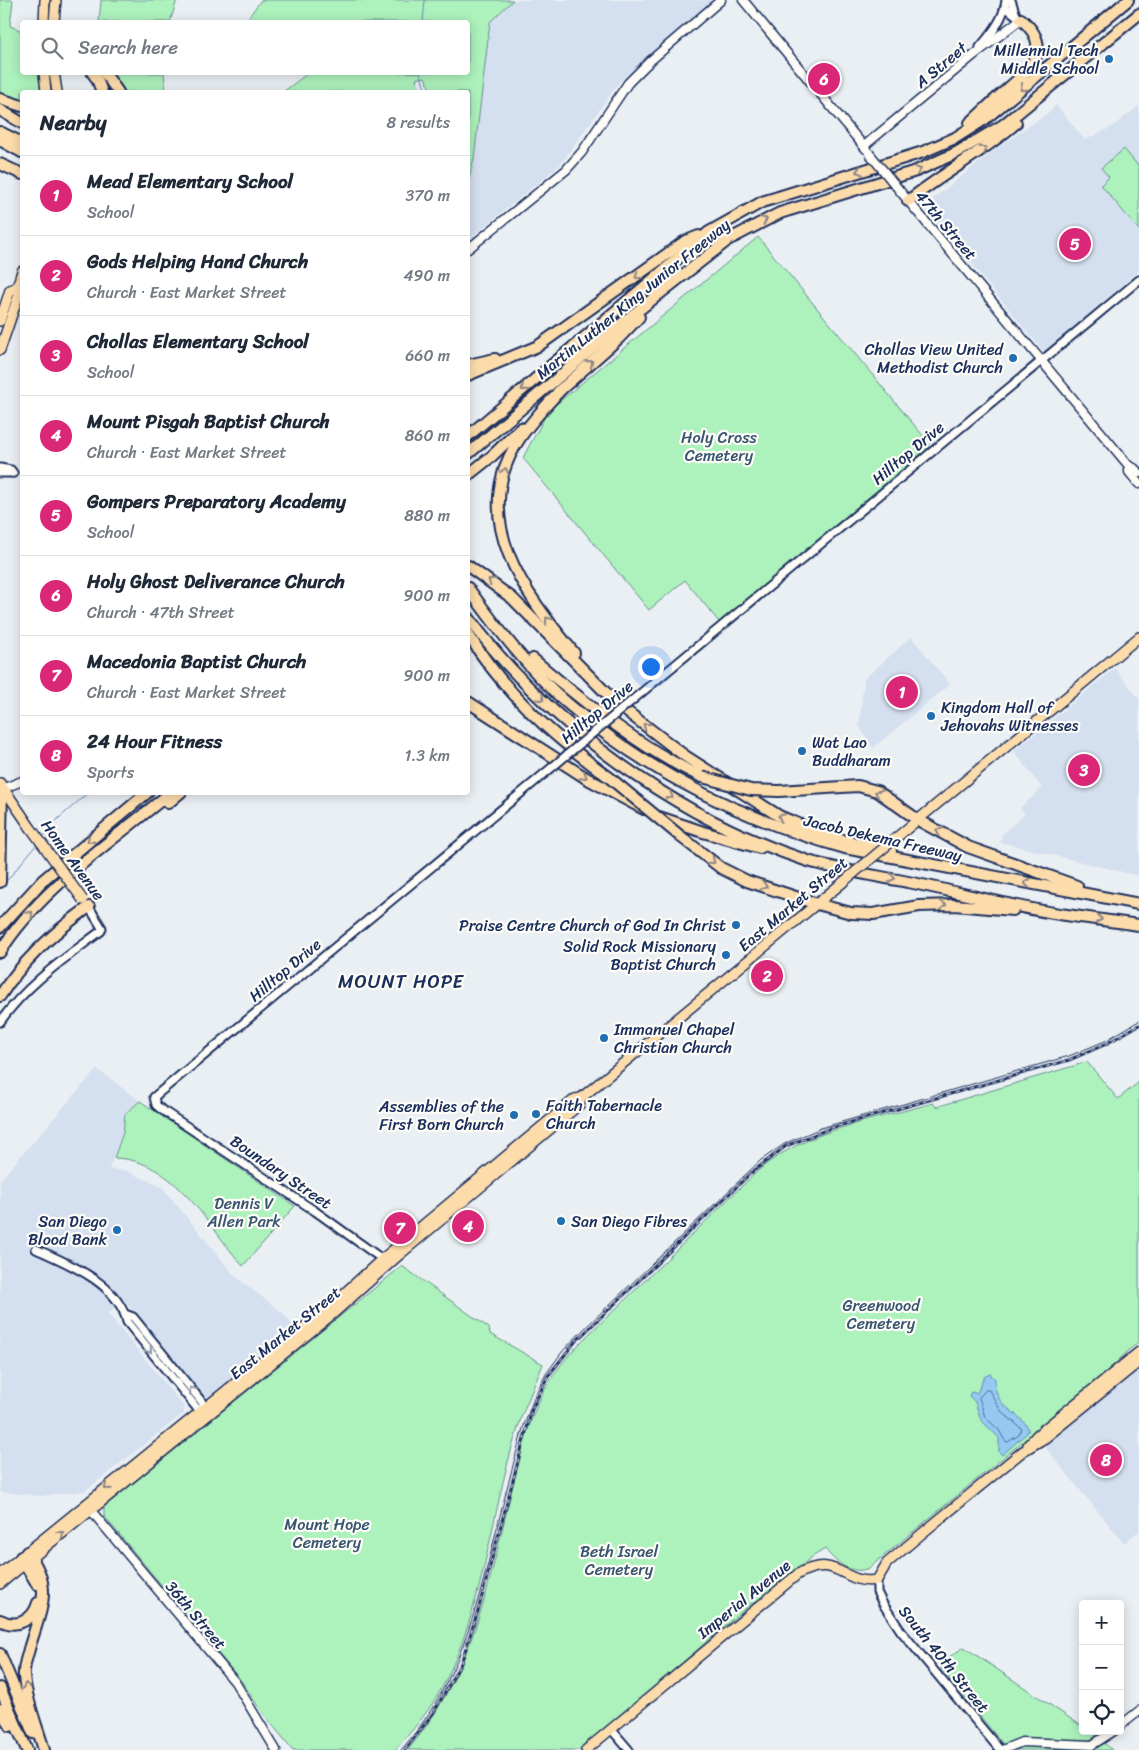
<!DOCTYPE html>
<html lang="en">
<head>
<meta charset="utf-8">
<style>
  :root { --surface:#fff; --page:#f6f6f7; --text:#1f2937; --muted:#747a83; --line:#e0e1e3; --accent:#db2777 }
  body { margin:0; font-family:Sriracha,sans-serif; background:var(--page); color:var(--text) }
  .controls { position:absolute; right:15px; bottom:15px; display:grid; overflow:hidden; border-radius:5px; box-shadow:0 2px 12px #0003 }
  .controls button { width:45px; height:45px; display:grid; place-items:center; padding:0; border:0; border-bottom:1px solid var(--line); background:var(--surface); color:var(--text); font:25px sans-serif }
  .you { position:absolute; left:650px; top:666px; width:18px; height:18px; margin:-12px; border:4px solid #fff; border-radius:50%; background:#1a73e8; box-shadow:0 0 0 8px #1a73e833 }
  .badge { display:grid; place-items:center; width:32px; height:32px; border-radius:50%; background:var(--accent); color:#fff; font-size:16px; font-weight:700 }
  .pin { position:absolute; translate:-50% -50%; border:2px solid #fff; box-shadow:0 1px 5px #0006 }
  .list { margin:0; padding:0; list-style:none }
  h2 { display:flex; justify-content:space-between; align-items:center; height:65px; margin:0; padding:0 20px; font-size:21px }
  h2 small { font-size:16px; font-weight:400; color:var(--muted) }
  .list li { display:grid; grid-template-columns:32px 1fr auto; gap:15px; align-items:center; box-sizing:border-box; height:80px; padding:0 20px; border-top:1px solid var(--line) }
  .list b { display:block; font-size:19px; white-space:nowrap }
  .list p { margin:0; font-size:16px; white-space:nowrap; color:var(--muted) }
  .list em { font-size:16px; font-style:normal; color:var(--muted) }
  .icon { flex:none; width:28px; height:28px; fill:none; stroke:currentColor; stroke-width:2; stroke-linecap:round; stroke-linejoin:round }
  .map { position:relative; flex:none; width:1139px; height:1750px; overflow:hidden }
  .search { position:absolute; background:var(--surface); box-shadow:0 2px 12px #0003; left:20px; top:20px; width:450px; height:55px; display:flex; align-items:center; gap:12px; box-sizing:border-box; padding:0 18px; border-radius:5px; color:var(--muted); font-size:19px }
  .panel { position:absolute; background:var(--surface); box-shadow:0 2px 12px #0003; left:20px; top:90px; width:450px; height:705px; border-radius:5px }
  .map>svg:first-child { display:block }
  .built { fill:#d4dfef }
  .green { fill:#adf1bc; stroke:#64908d }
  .water { fill:#95c9f2; stroke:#648bb7 }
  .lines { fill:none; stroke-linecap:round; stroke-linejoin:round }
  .shore { stroke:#4c6d99; stroke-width:1 }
  .stream { stroke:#648bb7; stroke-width:1 }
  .tertiary-casing { stroke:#1b2f5e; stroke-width:11 }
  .secondary-casing { stroke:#1b2f5e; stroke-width:11 }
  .primary-casing { stroke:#1b2f5e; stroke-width:12 }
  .motorway-casing { stroke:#1b2f5e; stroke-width:14 }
  .tertiary { stroke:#fdfcf7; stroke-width:7 }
  .secondary { stroke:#fdfcf7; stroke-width:8 }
  .primary { stroke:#fddcac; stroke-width:9 }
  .motorway { stroke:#fddcac; stroke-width:10 }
  .tram { stroke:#1b2f5e; stroke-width:1 }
  .rail-casing { stroke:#1b2f5e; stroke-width:3 }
  .rail { stroke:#fdfcf7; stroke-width:1; stroke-dasharray:4; stroke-linecap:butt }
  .tertiary-bridge-casing { stroke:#1b2f5e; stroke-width:11; stroke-linecap:butt }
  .secondary-bridge-casing { stroke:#1b2f5e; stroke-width:11; stroke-linecap:butt }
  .primary-bridge-casing { stroke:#1b2f5e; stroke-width:12; stroke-linecap:butt }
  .motorway-bridge-casing { stroke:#1b2f5e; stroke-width:14; stroke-linecap:butt }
  .tertiary-bridge { stroke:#fdfcf7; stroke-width:7 }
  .secondary-bridge { stroke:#fdfcf7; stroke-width:8 }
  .primary-bridge { stroke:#fddcac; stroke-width:9 }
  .motorway-bridge { stroke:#fddcac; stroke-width:10 }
  .oneway { stroke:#8c8685 }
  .oneway2 { stroke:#8c96aa }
  .poi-dot { fill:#1f6fb2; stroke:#fdfcf7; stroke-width:2 }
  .labels { text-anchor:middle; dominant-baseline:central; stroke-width:4.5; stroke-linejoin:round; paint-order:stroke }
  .poi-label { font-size:16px; fill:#1b2f5e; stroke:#fdfcf7; text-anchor:end }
  .street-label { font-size:16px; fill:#1b2f5e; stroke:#fdfcf7 }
  .park-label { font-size:16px; fill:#385671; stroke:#fdfcf7 }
  .quarter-label { font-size:19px; letter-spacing:1px; fill:#1b2f5e; stroke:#fdfcf7 }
</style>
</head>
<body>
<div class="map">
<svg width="1139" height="1750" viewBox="0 0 1139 1750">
  <rect width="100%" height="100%" fill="#eaeff3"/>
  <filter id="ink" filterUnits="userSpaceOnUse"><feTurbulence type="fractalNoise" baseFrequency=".02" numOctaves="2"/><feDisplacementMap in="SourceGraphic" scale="10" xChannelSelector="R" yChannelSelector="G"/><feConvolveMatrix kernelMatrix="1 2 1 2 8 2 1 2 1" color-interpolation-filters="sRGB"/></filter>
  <g filter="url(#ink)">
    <!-- built -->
    <g class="built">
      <path d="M 513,0 L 713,0 L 620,81 L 560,165 L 468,240 L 468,184 L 474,158 L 490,22 Z"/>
      <path d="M 1056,105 L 1085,140 L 1112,127 L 1139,106 L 1139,271 L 1044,352 L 924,206 L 996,149 L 1051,111 Z"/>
      <path d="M 911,637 L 950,684 L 873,748 L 859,726 L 864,679 Z"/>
      <path d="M 1115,668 L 1139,699 L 1139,876 L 1000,842 L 1002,834 L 1025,814 L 1020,808 L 1042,788 L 1014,751 Z"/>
      <path d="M 97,1069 L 140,1101 L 125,1114 L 123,1133 L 109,1169 L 127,1171 L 162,1187 L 235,1276 L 284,1314 L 292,1324 L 291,1330 L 209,1397 L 202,1397 L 124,1300 L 108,1314 L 184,1407 L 184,1413 L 85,1491 L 40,1496 L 0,1492 L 0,1180 Z"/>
      <path d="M 1139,1368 L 1139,1531 L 1124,1543 L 1044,1446 Z"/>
    </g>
    <!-- green -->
    <g class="green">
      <path d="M 0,0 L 13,0 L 10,26 L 22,31 L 22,72 L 38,73 L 41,92 L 22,92 L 22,100 L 0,93 Z"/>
      <path d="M 101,0 L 177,0 L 170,22 L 99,22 Z"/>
      <path d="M 261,0 L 513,0 L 490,22 L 474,158 L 468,184 L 468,92 L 431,92 L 425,77 L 416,79 L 421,92 L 283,92 L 308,73 L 468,72 L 468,22 L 245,22 Z"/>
      <path d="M 112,73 L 164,73 L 166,92 L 126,92 Z"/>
      <path d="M 1124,149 L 1139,167 L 1139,230 L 1101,185 L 1109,177 L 1101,168 Z"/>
      <path d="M 758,237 L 929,443 L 928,448 L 719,622 L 685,580 L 649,610 L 523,458 C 530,442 540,429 547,412 Z"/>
      <path d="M 1087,1062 L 1118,1099 L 1139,1082 L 1139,1341 L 1094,1383 L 869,1568 C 852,1576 835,1562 825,1549 L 812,1557 L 754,1604 L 752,1603 L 580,1750 L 408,1750 C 472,1672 486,1596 509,1501 C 518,1465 526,1426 543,1393 C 563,1353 599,1326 630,1295 C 674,1253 716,1210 760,1169 C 808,1129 875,1120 933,1103 L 936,1107 Z"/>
      <path d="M 140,1101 L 295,1206 L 243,1266 C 207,1225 175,1159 114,1158 L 123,1133 L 125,1114 Z"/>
      <path d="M 402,1266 L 489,1328 L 490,1334 L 543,1364 L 522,1415 L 512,1447 C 490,1526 481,1613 443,1686 C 430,1710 413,1730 395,1750 L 293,1750 L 261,1711 L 242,1682 L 104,1516 L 104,1507 Z"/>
      <path d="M 964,1647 L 1083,1727 L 1083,1731 C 1096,1731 1102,1742 1112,1750 L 1008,1750 L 941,1669 L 942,1662 Z"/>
    </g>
    <!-- water -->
    <path class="water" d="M 990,1374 L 995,1379 C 994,1409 1015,1407 1028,1428 L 1028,1432 L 1002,1455 L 999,1452 L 999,1438 L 981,1420 L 975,1402 L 969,1396 L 971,1392 L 977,1393 L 984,1377 Z"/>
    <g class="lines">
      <!-- shore -->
      <path class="shore" d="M 986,1390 L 989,1390 L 1001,1411 L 1022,1429 L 1019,1435 L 1008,1442 L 1005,1441 L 999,1430 L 985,1417 L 979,1398 Z"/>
      <!-- stream -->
      <g class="stream">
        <path d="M 423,22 L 425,0"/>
        <path d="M 420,72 L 426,92"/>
        <path d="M 43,837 L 58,819 L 89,792"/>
        <path d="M 5,883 L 37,844"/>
      </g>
      <!-- tertiary casing -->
      <g class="tertiary-casing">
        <g id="tertiary">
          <path d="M 1011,0 L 1016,15"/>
          <path d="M 1005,7 L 1021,19"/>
          <path d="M 980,47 C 992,33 1004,19 1006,0"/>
          <path d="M 0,468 L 11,470 L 13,473"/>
          <path d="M 0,473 L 13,473"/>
          <path d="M 635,698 L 1139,280"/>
          <path d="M 0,1022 C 27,984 64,959 101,931 L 102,928 L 89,907"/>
          <path d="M 36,1249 C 69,1264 118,1283 127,1322 L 196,1407 L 203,1412"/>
          <path d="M 382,1259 L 315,1211 L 162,1110 L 156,1105 L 154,1097 L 544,774"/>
          <path d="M 125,1314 L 133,1317 L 202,1402 L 207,1412"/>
          <path d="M 877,1580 L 877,1592 L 883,1604 L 901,1631 L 1000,1750"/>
          <path d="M 611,1729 L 629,1750"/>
        </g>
      </g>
      <!-- secondary casing -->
      <g class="secondary-casing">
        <g id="secondary">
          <path d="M 743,0 L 866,149"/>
          <path d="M 864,146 L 974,55 L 1021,19"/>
          <path d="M 900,191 L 1129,466 L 1134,468 L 1139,473"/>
          <path d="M 468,249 L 566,170 L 582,152 L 628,83 L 650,61 L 721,0"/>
          <path d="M 1129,466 L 1129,472 L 1139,484"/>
          <path d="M 2,789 L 22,781"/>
          <path d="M 88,1507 L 235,1682 L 276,1750"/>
          <path d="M 1120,1726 L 1139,1711"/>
          <path d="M 1002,1750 L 1022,1742 L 1092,1745 L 1114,1731"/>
        </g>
      </g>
      <!-- primary casing -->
      <g class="primary-casing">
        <g id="primary">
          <path d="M 44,22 L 45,0"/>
          <path d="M 54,22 L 56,0"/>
          <path d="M 44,72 L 46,92"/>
          <path d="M 54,72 L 57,92"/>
          <path d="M 0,321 L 10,290 L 17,287"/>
          <path d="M 0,350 L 19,294 L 17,287 L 22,271"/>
          <path d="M 0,783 L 30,827"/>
          <path d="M 891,842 L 1139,637"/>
          <path d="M 1028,1445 L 1037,1435 L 1139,1352"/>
          <path d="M 0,1574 L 328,1308 L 382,1259 L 575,1099 L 581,1098 L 842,883"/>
          <path d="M 0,1584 L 334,1313 L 398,1256 L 579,1105 L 581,1098"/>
          <path d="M 586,1750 L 798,1574 C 839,1552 842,1586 877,1580 L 887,1563 L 925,1531 L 1023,1451 L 1045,1438 L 1139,1362"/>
        </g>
      </g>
      <!-- motorway casing -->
      <g class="motorway-casing">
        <g id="motorway">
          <path d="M 92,72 L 97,79 L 102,92"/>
          <path d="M 104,72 L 118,92"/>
          <path d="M 54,74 L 54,72"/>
          <path d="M 0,99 L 22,106"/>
          <path d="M 0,110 L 22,123"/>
          <path d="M 970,123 C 981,113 992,102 1004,92 C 1029,70 1056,49 1021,19"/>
          <path d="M 0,132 L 22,143"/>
          <path d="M 0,140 L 22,152"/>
          <path d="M 0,164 L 22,174"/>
          <path d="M 908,201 C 943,173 982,153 1016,123"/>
          <path d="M 468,365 L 495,359"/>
          <path d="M 468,375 L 538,346 L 684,242 L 699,236"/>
          <path d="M 562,388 C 547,405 530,422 518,441 C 468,520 525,594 574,653"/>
          <path d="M 558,392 L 619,338 L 639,317"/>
          <path d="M 468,436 L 709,232 L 762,202 L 923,152 L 955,138 L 985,119 L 1128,0"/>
          <path d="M 468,454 L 626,320 L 728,240 L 780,213 L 916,171 L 956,153 L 1003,125 L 1139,14"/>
          <path d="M 468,475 L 492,456 L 521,428"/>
          <path d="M 468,566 L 512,598 L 617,704 L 685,756 L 779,816 L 830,837 L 891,851"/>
          <path d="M 468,588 C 497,628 529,670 567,703 C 648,773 742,819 845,848 L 1139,904"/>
          <path d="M 468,617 C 548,725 679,819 808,861 C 842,871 879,876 913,883 C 962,893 1010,906 1059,914 C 1086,918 1112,921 1139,925"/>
          <path d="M 468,634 C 505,694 554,737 610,778"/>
          <path d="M 533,659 C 585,703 640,748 702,777"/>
          <path d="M 468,702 L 586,778 L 644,809"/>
          <path d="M 779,791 L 858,786 L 877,791 L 918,820 L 968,847 L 1077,886"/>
          <path d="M 168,803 L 181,792"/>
          <path d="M 659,817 L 703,832 L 760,848"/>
          <path d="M 680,836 L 721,868 L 747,881 L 817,904 L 851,913 L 873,914 L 919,906 L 954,905 L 1013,910"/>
          <path d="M 0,882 L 2,789"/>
          <path d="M 0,927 L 43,880 L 148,792"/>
          <path d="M 0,952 C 39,889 114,840 171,792"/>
          <path d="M 0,996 C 23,960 54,932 89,907"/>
          <path d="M 27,1552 C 55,1587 40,1611 29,1649 C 27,1657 23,1667 24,1676 C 26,1700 37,1726 44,1750"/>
          <path d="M 21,1557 L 37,1584"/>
          <path d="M 0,1620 C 17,1629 33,1620 38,1603"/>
          <path d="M 0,1654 L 33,1733"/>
          <path d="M 0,1688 L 27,1750"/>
          <path d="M 0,1709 L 10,1726"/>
        </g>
      </g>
      <!-- tertiary -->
      <use href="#tertiary" class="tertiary"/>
      <!-- secondary -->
      <use href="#secondary" class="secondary"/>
      <!-- primary -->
      <use href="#primary" class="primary"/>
      <!-- motorway -->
      <use href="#motorway" class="motorway"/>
      <!-- tram -->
      <path class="tram" d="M 401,1750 C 454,1690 471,1628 491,1552 C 501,1511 512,1469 523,1428 L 534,1398 L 546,1374 L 562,1352 L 584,1329 L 761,1160 L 786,1143 L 821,1128 L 1069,1056 L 1105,1041 L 1139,1021"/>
      <!-- rail casing -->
      <g class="rail-casing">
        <path id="rail" d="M 405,1750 L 434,1712 L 461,1663 L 478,1611 L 532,1409 L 548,1376 L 575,1342 L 751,1173 L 786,1146 L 831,1128 L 1069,1060 L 1106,1044 L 1139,1025"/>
      </g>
      <!-- rail -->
      <use href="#rail" class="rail"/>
      <!-- tertiary-bridge casing -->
      <g class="tertiary-bridge-casing">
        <path id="tertiary-bridge" d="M 544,774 L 635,698"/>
      </g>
      <!-- secondary-bridge casing -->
      <g class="secondary-bridge-casing">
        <path id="secondary-bridge" d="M 869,153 L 900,191"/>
      </g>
      <!-- primary-bridge casing -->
      <g class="primary-bridge-casing">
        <g id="primary-bridge">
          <path d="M 30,827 L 83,900"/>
          <path d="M 842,883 L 891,842"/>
        </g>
      </g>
      <!-- motorway-bridge casing -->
      <g class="motorway-bridge-casing">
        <g id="motorway-bridge">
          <path d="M 702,777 L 751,790 L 779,791"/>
          <path d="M 610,778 L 680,836"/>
        </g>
      </g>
      <!-- tertiary-bridge -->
      <use href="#tertiary-bridge" class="tertiary-bridge"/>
      <!-- secondary-bridge -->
      <use href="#secondary-bridge" class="secondary-bridge"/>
      <!-- primary-bridge -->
      <use href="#primary-bridge" class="primary-bridge"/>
      <!-- motorway-bridge -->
      <use href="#motorway-bridge" class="motorway-bridge"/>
    </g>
    <!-- one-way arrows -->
    <defs><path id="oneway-chevron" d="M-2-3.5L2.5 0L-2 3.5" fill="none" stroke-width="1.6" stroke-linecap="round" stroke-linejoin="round" transform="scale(1.25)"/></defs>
    <g class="oneway">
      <use href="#oneway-chevron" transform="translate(1023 88) rotate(140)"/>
      <use href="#oneway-chevron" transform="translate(984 149) rotate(-35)"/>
      <use href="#oneway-chevron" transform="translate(918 170) rotate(-19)"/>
      <use href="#oneway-chevron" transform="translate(859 171) rotate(163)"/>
      <use href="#oneway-chevron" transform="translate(764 220) rotate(-24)"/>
      <use href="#oneway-chevron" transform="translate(638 276) rotate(144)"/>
      <use href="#oneway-chevron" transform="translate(590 363) rotate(-41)"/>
      <use href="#oneway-chevron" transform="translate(524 388) rotate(140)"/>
      <use href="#oneway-chevron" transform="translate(505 471) rotate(-74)"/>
      <use href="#oneway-chevron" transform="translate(491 581) rotate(-145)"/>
      <use href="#oneway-chevron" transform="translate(548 620) rotate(-128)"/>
      <use href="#oneway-chevron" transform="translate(541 698) rotate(45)"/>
      <use href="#oneway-chevron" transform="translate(646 726) rotate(-143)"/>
      <use href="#oneway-chevron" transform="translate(584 776) rotate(32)"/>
      <use href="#oneway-chevron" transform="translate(878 793) rotate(-155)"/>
      <use href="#oneway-chevron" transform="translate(670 796) rotate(33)"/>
      <use href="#oneway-chevron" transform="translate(781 817) rotate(-154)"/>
      <use href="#oneway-chevron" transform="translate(939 831) rotate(-152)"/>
      <use href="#oneway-chevron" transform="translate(90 840) rotate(140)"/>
      <use href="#oneway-chevron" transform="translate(712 861) rotate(39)"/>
      <use href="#oneway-chevron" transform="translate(892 878) rotate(12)"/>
      <use href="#oneway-chevron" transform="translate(1027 883) rotate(-171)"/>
      <use href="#oneway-chevron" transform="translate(764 886) rotate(18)"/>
      <use href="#oneway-chevron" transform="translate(943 905) rotate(-2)"/>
      <use href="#oneway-chevron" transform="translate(30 914) rotate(-48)"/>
      <use href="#oneway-chevron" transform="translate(1099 919) rotate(8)"/>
      <use href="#oneway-chevron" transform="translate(107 1487) rotate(141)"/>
      <use href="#oneway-chevron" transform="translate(61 1534) rotate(-38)"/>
      <use href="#oneway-chevron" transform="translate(26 1686) rotate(-101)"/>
    </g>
    <g class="oneway2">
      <use href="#oneway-chevron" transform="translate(149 1350) rotate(51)"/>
      <use href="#oneway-chevron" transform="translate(192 1390) rotate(-130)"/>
    </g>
  </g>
  <!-- markers -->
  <g class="poi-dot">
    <circle cx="1109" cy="59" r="5"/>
    <circle cx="1013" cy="358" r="5"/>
    <circle cx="931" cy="716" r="5"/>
    <circle cx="802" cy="751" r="5"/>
    <circle cx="736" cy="925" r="5"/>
    <circle cx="726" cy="955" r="5"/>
    <circle cx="604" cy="1038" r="5"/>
    <circle cx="536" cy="1114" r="5"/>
    <circle cx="514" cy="1115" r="5"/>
    <circle cx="561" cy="1221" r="5"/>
    <circle cx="117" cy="1230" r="5"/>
  </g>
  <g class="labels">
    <!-- poi labels -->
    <g class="poi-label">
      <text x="1099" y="50">Millennial Tech<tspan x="1099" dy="18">Middle School</tspan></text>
      <text x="1003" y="349">Chollas View United<tspan x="1003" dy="18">Methodist Church</tspan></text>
      <text x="941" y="707" text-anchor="start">Kingdom Hall of<tspan x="941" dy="18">Jehovahs Witnesses</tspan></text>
      <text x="812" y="742" text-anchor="start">Wat Lao<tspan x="812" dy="18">Buddharam</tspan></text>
      <text x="726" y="925">Praise Centre Church of God In Christ</text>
      <text x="716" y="946">Solid Rock Missionary<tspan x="716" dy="18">Baptist Church</tspan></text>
      <text x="614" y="1029" text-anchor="start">Immanuel Chapel<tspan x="614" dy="18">Christian Church</tspan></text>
      <text x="546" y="1105" text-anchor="start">Faith Tabernacle<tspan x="546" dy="18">Church</tspan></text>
      <text x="504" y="1106">Assemblies of the<tspan x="504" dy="18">First Born Church</tspan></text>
      <text x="107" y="1221">San Diego<tspan x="107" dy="18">Blood Bank</tspan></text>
      <text x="571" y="1221" text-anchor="start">San Diego Fibres</text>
    </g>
    <!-- street labels -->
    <g class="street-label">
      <text transform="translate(941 65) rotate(-40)">A Street</text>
      <text transform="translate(946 225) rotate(50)">47th Street</text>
      <text transform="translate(633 299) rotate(-39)">Martin Luther King Junior Freeway</text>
      <text transform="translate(908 453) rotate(-40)">Hilltop Drive</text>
      <text transform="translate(597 712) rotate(-40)">Hilltop Drive</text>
      <text transform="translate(883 838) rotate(13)">Jacob Dekema Freeway</text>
      <text transform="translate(73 860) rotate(54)">Home Avenue</text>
      <text transform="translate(793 904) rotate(-40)">East Market Street</text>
      <text transform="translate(285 970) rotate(-40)">Hilltop Drive</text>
      <text transform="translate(281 1172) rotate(34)">Boundary Street</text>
      <text transform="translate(285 1333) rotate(-39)">East Market Street</text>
      <text transform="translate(744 1599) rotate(-39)">Imperial Avenue</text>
      <text transform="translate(196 1615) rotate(50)">36th Street</text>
      <text transform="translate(944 1659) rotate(51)">South 40th Street</text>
    </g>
    <!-- park labels -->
    <g class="park-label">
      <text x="719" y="437">Holy Cross<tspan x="719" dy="18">Cemetery</tspan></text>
      <text x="244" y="1203">Dennis V<tspan x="244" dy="18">Allen Park</tspan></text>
      <text x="881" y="1305">Greenwood<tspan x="881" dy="18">Cemetery</tspan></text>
      <text x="327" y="1524">Mount Hope<tspan x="327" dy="18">Cemetery</tspan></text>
      <text x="619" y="1551">Beth Israel<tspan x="619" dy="18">Cemetery</tspan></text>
    </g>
    <!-- quarter labels -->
    <g class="quarter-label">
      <text x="401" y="981">MOUNT HOPE</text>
    </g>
  </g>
</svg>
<div class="controls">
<button>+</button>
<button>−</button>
<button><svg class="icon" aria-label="locate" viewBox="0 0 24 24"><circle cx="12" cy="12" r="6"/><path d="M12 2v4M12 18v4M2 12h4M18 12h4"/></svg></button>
</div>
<div class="you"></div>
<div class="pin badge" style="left:902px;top:692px">1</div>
<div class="pin badge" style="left:767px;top:976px">2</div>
<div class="pin badge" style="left:1084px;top:770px">3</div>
<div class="pin badge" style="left:468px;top:1226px">4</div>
<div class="pin badge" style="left:1075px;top:244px">5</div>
<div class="pin badge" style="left:824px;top:79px">6</div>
<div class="pin badge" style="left:400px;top:1228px">7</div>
<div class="pin badge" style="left:1106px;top:1460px">8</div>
<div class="search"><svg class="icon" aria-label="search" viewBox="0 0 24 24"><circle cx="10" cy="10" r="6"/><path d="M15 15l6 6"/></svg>Search here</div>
<section class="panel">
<h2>Nearby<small>8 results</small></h2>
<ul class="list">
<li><span class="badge">1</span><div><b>Mead Elementary School</b><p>School</p></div><em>370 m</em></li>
<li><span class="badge">2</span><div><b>Gods Helping Hand Church</b><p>Church · East Market Street</p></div><em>490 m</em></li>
<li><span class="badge">3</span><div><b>Chollas Elementary School</b><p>School</p></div><em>660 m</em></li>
<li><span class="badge">4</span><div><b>Mount Pisgah Baptist Church</b><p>Church · East Market Street</p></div><em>860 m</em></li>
<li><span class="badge">5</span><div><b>Gompers Preparatory Academy</b><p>School</p></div><em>880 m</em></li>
<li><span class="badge">6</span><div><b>Holy Ghost Deliverance Church</b><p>Church · 47th Street</p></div><em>900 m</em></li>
<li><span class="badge">7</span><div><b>Macedonia Baptist Church</b><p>Church · East Market Street</p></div><em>900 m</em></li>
<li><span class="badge">8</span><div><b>24 Hour Fitness</b><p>Sports</p></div><em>1.3 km</em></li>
</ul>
</section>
</div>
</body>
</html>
